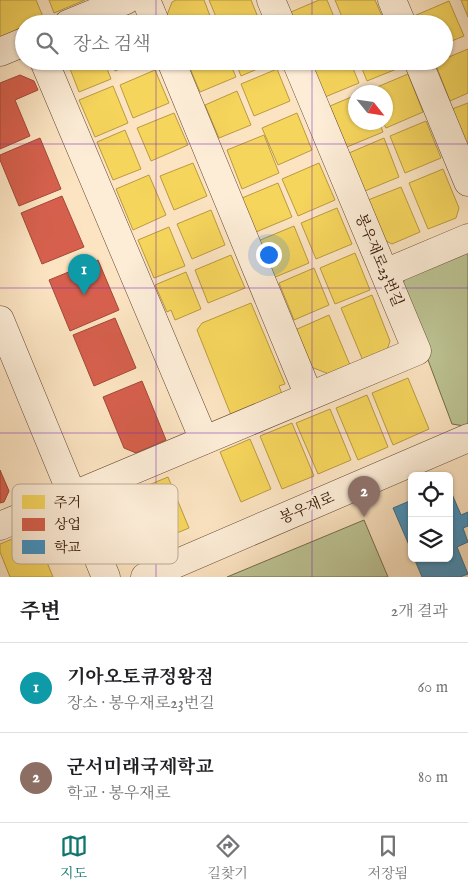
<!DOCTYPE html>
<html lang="ko">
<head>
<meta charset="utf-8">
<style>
  :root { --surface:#fff; --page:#f6f6f6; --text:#202124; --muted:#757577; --line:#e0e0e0; --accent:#0f766e }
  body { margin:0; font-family:"IM FELL English","Noto Serif KR",serif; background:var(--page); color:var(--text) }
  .controls { position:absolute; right:15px; bottom:15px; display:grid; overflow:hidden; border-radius:8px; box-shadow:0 1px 4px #0004 }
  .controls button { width:45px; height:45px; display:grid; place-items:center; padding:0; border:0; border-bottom:1px solid var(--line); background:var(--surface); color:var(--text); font:25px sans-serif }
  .compass { position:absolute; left:348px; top:85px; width:45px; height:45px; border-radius:50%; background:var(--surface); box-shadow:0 1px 4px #0004; rotate:120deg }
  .you { position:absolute; left:268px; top:254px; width:18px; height:18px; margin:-12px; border:4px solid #fff; border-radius:50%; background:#1a73e8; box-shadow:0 0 0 8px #1a73e833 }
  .badge { display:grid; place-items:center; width:32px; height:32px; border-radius:50%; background:var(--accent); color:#fff; font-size:16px; font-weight:700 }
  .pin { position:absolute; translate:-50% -41px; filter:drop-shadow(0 1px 2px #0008) }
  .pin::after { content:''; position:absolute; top:26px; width:18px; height:15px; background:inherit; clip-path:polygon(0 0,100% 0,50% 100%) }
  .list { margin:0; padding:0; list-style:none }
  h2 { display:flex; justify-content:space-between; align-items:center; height:65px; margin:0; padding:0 20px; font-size:21px }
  h2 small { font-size:16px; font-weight:400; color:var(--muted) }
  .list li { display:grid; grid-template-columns:32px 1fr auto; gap:15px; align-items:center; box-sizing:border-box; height:90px; padding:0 20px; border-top:1px solid var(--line) }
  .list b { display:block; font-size:19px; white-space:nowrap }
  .list p { margin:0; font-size:16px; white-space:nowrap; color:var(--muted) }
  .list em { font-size:16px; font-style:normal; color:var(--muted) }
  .icon { flex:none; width:28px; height:28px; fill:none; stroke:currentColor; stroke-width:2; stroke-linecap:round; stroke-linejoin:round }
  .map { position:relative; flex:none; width:468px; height:577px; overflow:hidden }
  .search { position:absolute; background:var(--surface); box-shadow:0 1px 4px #0004; left:15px; right:15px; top:15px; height:55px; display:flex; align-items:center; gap:12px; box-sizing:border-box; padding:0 18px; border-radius:28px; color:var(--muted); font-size:19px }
  .sheet { height:245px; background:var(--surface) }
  nav { display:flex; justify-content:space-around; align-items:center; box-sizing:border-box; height:70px; border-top:1px solid var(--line); background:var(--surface); font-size:14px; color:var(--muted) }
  nav a { display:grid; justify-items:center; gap:2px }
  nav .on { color:var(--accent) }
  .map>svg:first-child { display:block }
  .green { fill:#bdc494; stroke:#766a4a }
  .homes { fill:#f6d55c; stroke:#ba9a40 }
  .shops { fill:#d6604d; stroke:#a44836 }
  .schools { fill:#4393c3; stroke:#3d6c88 }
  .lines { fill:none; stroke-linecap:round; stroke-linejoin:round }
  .minor-casing { stroke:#624630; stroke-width:29 }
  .minor { stroke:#fdedd7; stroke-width:28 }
  .grid { fill:none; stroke:#7b2cbf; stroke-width:1; stroke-opacity:0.55 }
  .labels { text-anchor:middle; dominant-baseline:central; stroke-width:5; stroke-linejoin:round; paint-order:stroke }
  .street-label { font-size:15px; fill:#2e1100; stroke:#fdedd7 }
  .key { fill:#fdedd7; stroke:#bfab96; stroke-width:1 }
  .key-label { font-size:14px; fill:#2e1100 }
</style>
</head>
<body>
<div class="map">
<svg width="468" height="577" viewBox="0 0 468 577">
  <rect width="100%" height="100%" fill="#fce4c2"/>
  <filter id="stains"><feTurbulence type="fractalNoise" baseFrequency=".004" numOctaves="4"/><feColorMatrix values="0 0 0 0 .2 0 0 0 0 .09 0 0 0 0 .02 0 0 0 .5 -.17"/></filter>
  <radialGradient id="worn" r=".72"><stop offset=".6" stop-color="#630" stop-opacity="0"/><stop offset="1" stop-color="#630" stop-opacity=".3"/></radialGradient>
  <!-- green -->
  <g class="green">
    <path d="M 468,251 L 468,425 L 464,426 L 452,424 L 401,288 L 406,276 Z"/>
    <path d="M 364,520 L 388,577 L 227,577 Z"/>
  </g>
  <!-- homes -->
  <g class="homes">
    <path d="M 0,0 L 36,0 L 44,19 L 32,24 L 24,24 L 24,27 L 0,37 Z"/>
    <path d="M 49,0 L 85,0 L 54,13 Z"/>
    <path d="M 176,0 L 204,0 L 213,24 L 171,24 L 167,15 L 172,2 Z"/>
    <path d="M 209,0 L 251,0 L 257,15 L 237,24 L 219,24 Z"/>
    <path d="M 319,0 L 327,0 L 337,24 L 295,24 L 291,12 Z"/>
    <path d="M 335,0 L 375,0 L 382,16 L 363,24 L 345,24 Z"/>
    <path d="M 461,0 L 468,0 L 468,17 Z"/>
    <path d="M 449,1 L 464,36 L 444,44 L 444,24 L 417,24 L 414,16 Z"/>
    <path d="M 131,17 L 134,24 L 115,24 Z"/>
    <path d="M 468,49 L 468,93 L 450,101 L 435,63 L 444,61 L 444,59 Z"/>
    <path d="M 67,61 L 104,61 L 111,79 L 79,92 Z"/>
    <path d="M 111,61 L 139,61 L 115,71 Z"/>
    <path d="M 187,61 L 229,61 L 236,77 L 200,92 Z"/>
    <path d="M 235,61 L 276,61 L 241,76 Z"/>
    <path d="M 310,61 L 350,61 L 359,83 L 325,97 Z"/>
    <path d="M 359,61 L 403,61 L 404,66 L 367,81 Z"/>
    <path d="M 277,69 L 290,101 L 254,116 L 241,84 Z"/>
    <path d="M 155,70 L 169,103 L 133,118 L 120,85 Z"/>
    <path d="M 408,74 L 423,112 L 386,128 L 383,122 L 386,122 L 386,92 L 371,92 L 370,90 Z"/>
    <path d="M 113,86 L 128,123 L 95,137 L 79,100 Z"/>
    <path d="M 237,91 L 251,125 L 219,138 L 205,105 Z"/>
    <path d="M 356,95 L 356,122 L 379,122 L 383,132 L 347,147 L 330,106 Z"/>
    <path d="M 468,103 L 468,149 L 452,109 Z"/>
    <path d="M 174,113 L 188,145 L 151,161 L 137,128 Z"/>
    <path d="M 297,113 L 312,150 L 278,165 L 262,128 Z"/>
    <path d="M 426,121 L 441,158 L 405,173 L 390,136 Z"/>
    <path d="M 125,130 L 141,169 L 113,180 L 97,142 Z"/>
    <path d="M 264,135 L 279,173 L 242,189 L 227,150 Z"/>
    <path d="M 384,138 L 399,177 L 365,191 L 349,153 Z"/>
    <path d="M 193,163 L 207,196 L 174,210 L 160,176 Z"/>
    <path d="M 319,163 L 335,200 L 298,216 L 282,179 Z"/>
    <path d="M 443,169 L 459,208 L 456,218 L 428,229 L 409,183 Z"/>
    <path d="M 149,175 L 166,215 L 133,230 L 116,189 Z"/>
    <path d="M 278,183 L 292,217 L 256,232 L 242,198 Z"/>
    <path d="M 401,187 L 420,232 L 392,244 L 386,241 L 368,200 Z"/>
    <path d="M 337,208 L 352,244 L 316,259 L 301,223 Z"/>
    <path d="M 211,210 L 225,245 L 192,259 L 177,224 Z"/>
    <path d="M 294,226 L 309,263 L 273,278 L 258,241 Z"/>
    <path d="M 169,227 L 185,266 L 154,278 L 138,240 Z"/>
    <path d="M 355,253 L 370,290 L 335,304 L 320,268 Z"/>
    <path d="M 231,255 L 245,288 L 208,303 L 195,270 Z"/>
    <path d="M 314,268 L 329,305 L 294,320 L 279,283 Z"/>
    <path d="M 186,272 L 201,309 L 175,320 L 171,310 L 167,312 L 155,285 Z"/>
    <path d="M 372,295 L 390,341 L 386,353 L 364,363 L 341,308 Z"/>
    <path d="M 251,303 L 285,384 L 279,386 L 282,394 L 231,415 L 197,330 L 202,323 Z"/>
    <path d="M 329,315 L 350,365 L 329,374 L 311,367 L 295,330 Z"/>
    <path d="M 408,378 L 429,429 L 393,445 L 372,393 Z"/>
    <path d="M 367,395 L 388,447 L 358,460 L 336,408 Z"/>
    <path d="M 330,409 L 351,460 L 318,474 L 296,423 Z"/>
    <path d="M 292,423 L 314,476 L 282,489 L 260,436 Z"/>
    <path d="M 250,439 L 271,489 L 241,502 L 220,452 Z"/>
    <path d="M 168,477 L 189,528 L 153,543 L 135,499 L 139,489 Z"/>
    <path d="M 24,534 L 37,538 L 53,577 L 10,577 L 0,552 L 0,544 Z"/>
  </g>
  <!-- shops -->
  <g class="shops">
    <path d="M 20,75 L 34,81 L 38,90 L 15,100 L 30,136 L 0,149 L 0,83 Z"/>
    <path d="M 40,138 L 61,189 L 19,206 L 0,160 L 0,155 Z"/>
    <path d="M 62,196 L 84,247 L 42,264 L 21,213 Z"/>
    <path d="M 98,260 L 119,310 L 70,331 L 49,280 Z"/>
    <path d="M 115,318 L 136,368 L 94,386 L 73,335 Z"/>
    <path d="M 142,381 L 166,440 L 136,453 L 124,448 L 103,397 Z"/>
    <path d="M 0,470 L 9,491 L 4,502 L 0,503 Z"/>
  </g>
  <!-- schools -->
  <g class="schools">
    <path d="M 449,487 L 461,515 L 468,512 L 468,526 L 463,528 L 468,542 L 457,547 L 468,574 L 460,577 L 422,577 L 414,558 L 449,558 Z"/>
    <path d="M 412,500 L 412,552 L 393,508 Z"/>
  </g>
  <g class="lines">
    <!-- minor casing -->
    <g class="minor-casing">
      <g id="minor">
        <path d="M 146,0 L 156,24"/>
        <path d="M 271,0 L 281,24"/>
        <path d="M 392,0 L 402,24"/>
        <path d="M 68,24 L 126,0"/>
        <path d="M 0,52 L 24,42"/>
        <path d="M 44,61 L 204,440"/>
        <path d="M 171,61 L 309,396"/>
        <path d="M 418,61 L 468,182"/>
        <path d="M 385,273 L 468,238"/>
        <path d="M 0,320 L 106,577"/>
        <path d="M 0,526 L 417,351 L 296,61"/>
        <path d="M 145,577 L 468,438"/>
      </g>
    </g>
    <!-- minor -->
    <use href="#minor" class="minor"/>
  </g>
  <!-- grid -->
  <path class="grid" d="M 156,0 L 156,24M 312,0 L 312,24M 156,61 L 156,577M 312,61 L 312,577M 0,144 L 468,144M 0,288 L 468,288M 0,433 L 468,433"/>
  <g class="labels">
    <!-- street labels -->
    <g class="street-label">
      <text transform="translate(379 260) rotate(67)">봉우재로23번길</text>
      <text transform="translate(307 508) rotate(-23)">봉우재로</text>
    </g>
  </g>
  <!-- legend -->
  <rect x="12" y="484" width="166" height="80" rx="8" class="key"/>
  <rect x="22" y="495" width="23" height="14" fill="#f6d55c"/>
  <rect x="22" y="518" width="23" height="13" fill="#d6604d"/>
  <rect x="22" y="540" width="23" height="14" fill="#4393c3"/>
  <g class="key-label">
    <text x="54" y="507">주거</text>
    <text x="54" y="529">상업</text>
    <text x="54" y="552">학교</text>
  </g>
  <rect width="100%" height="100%" filter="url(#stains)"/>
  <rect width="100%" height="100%" fill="url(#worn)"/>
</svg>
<div class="controls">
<button><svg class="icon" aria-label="locate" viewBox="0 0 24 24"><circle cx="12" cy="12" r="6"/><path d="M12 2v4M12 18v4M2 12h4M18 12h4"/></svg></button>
<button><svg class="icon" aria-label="layers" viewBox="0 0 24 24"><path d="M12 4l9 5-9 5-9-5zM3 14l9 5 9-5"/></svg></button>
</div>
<svg class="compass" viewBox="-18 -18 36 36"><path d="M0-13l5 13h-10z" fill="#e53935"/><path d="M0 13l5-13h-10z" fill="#757577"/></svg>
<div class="you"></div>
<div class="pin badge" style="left:84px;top:295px;background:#0f9aa8">1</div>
<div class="pin badge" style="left:364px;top:517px;background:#8d6e63">2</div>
<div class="search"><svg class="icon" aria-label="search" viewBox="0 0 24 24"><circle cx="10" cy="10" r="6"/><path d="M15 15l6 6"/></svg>장소 검색</div>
</div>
<section class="sheet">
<h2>주변<small>2개 결과</small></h2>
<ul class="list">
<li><span class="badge" style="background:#0f9aa8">1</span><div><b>기아오토큐정왕점</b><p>장소 · 봉우재로23번길</p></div><em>60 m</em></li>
<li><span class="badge" style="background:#8d6e63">2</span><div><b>군서미래국제학교</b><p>학교 · 봉우재로</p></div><em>80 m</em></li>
</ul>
</section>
<nav>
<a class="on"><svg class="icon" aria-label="map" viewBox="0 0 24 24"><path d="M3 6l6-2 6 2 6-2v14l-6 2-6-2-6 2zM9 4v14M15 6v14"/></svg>지도</a>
<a><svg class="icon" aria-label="directions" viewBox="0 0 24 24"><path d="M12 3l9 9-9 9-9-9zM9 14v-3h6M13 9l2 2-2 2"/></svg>길찾기</a>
<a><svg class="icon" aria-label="saved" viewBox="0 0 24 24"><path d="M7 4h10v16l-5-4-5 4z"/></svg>저장됨</a>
</nav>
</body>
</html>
